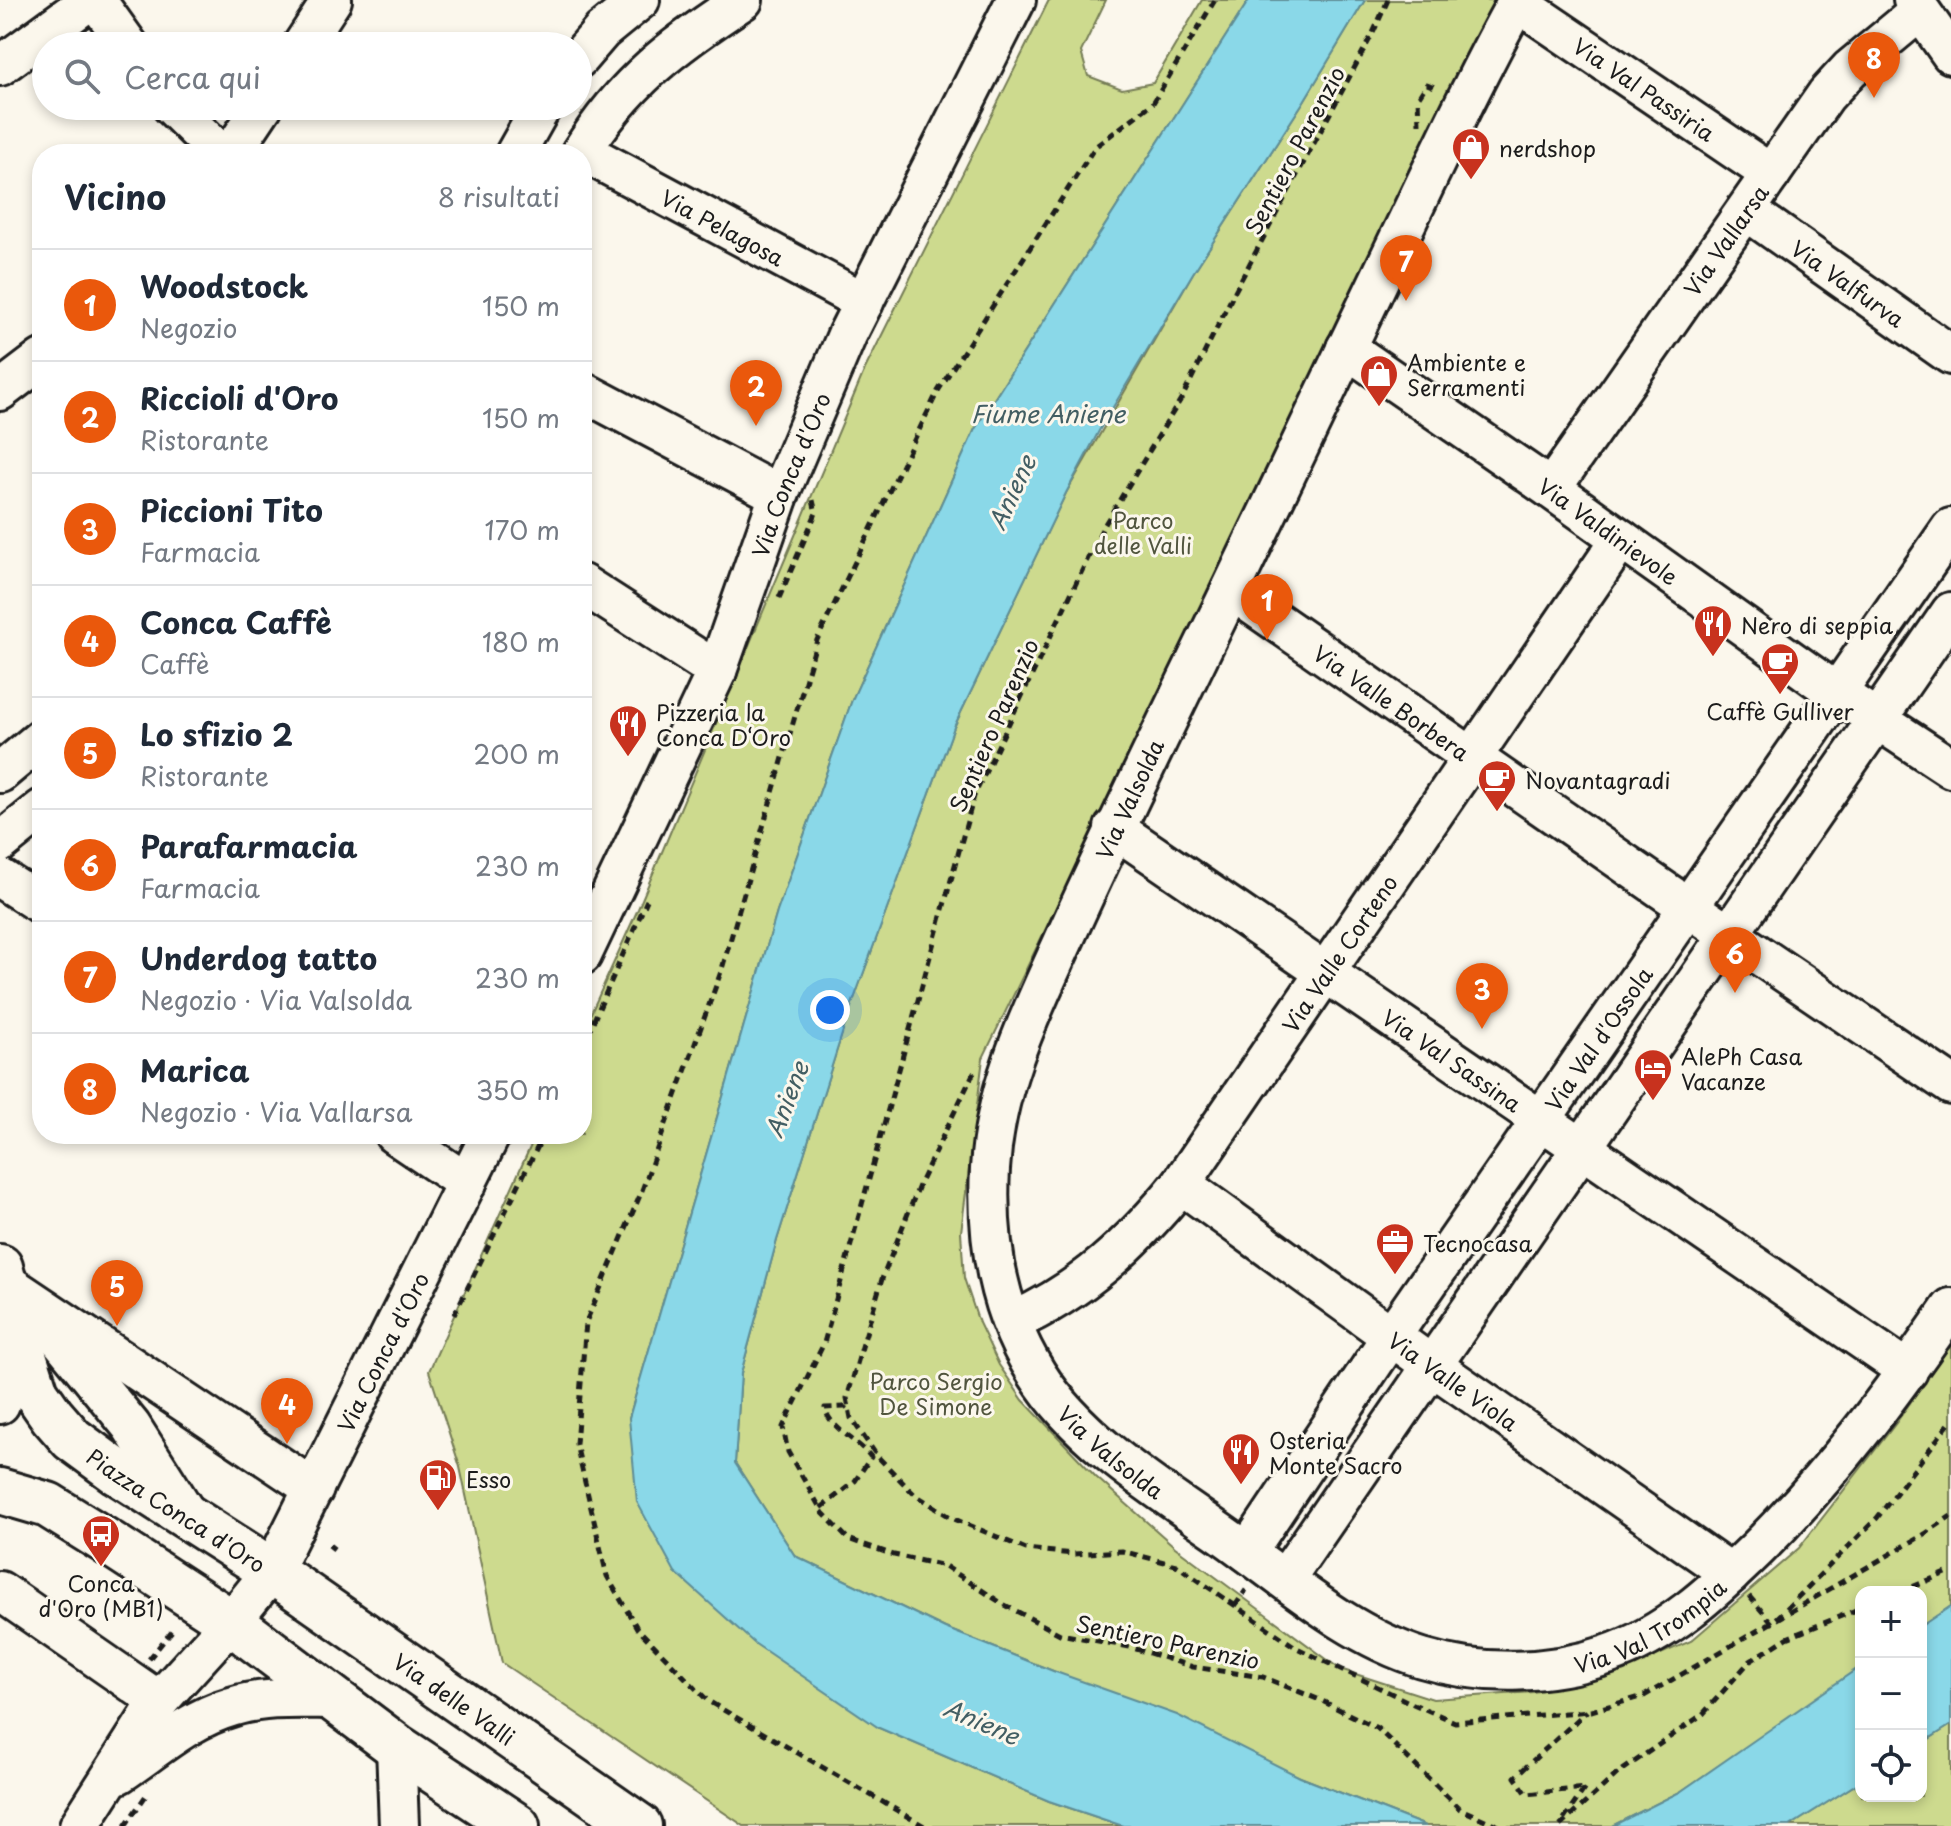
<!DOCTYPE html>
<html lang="it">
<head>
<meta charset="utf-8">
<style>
  :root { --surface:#fff; --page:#f6f6f7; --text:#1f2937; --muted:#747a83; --line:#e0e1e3; --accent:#ea580c }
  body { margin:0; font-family:"Playpen Sans",sans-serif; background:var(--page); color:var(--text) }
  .controls { position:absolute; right:24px; bottom:24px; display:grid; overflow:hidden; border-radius:16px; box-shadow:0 4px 12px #0003 }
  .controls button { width:72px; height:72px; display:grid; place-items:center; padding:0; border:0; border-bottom:2px solid var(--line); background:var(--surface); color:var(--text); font:40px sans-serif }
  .you { position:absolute; left:830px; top:1010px; width:28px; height:28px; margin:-20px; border:6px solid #fff; border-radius:50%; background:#1a73e8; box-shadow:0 0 0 12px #1a73e833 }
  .badge { display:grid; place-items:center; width:52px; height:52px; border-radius:50%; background:var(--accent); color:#fff; font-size:26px; font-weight:700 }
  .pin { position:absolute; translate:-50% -66px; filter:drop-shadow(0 2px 4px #0008) }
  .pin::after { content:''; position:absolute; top:42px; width:28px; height:24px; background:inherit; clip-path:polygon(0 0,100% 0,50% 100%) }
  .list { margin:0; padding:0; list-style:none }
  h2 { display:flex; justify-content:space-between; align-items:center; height:104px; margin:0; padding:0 32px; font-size:34px }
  h2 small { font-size:26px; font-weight:400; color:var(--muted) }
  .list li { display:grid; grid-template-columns:52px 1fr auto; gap:24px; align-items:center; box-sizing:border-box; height:112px; padding:0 32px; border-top:2px solid var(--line) }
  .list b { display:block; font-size:30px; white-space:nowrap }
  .list p { margin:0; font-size:26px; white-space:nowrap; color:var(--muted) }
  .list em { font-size:26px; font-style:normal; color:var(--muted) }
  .icon { flex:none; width:44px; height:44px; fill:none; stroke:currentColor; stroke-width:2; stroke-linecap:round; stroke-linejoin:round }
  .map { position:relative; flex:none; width:1951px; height:1826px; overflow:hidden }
  .search { position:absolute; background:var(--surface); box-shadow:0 4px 12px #0003; left:32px; top:32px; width:560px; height:88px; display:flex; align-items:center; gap:20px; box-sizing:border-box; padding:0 28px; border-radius:44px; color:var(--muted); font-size:30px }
  .panel { position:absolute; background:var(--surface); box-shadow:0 4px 12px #0003; left:32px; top:144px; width:560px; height:1000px; border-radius:32px }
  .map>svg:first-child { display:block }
  .green { fill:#cdda8e; stroke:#747b55; stroke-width:2 }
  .water { fill:#8ad8e8; stroke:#5e8d96; stroke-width:2 }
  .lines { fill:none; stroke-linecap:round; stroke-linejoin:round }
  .minor-casing { stroke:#1c1c1c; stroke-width:44 }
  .major-casing { stroke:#1c1c1c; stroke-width:50 }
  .path { stroke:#1c1c1c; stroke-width:5; stroke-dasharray:8 6; stroke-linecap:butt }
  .minor { stroke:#fbf7ec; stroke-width:38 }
  .major { stroke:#fbf7ec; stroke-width:44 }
  .labels { text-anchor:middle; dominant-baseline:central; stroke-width:6; stroke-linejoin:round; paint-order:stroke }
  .street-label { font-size:22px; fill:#1c1c1c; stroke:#fbf7ec }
  .poi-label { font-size:22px; fill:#1c1c1c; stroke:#fbf7ec; text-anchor:start }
  .park-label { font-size:22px; fill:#51553e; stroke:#fbf7ec }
  .water-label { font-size:24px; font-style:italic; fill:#425e63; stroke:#fbf7ec }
</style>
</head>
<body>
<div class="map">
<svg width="1951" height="1826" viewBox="0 0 1951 1826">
  <rect width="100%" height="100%" fill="#fbf7ec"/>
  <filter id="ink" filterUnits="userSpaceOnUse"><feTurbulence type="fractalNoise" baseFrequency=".0125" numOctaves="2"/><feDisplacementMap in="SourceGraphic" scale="16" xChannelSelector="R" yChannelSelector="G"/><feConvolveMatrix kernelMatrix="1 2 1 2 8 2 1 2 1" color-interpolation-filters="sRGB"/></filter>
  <g filter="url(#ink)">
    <!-- green -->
    <g class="green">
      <path d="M 1049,0 L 1106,0 L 1081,52 L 1088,76 L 1122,89 L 1153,83 L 1202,0 L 1249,0 L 975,429 L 852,700 L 777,912 L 629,1418 L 879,1728 L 1049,1801 L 1123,1826 L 744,1826 L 502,1663 L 460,1467 L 429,1371 L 536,1134 L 582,1134 L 582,1033 L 638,909 L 865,369 Z"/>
      <path d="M 1365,0 L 1496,0 L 983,1058 L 961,1232 L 964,1278 L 979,1323 L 999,1365 L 1023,1400 L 1096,1477 L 1175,1547 L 1340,1669 L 1433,1699 L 1533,1692 L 1605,1678 L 1691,1641 L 1799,1548 L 1896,1423 L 1951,1344 L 1951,1606 L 1921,1627 L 1921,1592 L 1861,1592 L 1861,1669 L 1680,1792 L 1612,1826 L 1426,1826 L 1300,1777 L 1053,1671 L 945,1628 L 795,1556 L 735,1463 L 741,1373 L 777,1240 L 847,1018 L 954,727 L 1066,493 L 1193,273 L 1304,101 Z"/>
      <path d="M 1951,1725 L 1951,1826 L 1790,1826 L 1861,1781 L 1861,1796 L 1921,1796 L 1921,1744 Z"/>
    </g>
    <!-- water -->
    <g class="water">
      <path d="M 1249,0 L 1365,0 L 1304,101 L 1193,273 L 1100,429 L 1066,493 L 954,727 L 847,1018 L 777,1240 L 741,1373 L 735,1463 L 795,1556 L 945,1628 L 1053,1671 L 1177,1715 L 1300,1777 L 1426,1826 L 1123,1826 L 1049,1801 L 879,1728 L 754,1643 L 675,1572 L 637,1502 L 629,1418 L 777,912 L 852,700 L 975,429 Z"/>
      <path d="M 1951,1606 L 1951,1725 L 1921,1744 L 1921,1626 Z"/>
      <path d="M 1861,1666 L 1861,1781 L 1790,1826 L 1612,1826 L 1680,1792 Z"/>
    </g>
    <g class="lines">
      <!-- minor casing -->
      <g class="minor-casing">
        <g id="minor">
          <path d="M 96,0 L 129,46"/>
          <path id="s1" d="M 1518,0 C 1477,74 1441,151 1404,228 C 1344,352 1285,478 1225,602 C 1172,711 1119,819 1069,929 C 1034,1007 995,1081 990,1169 C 986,1241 998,1312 1037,1374 C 1080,1443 1164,1493 1229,1539 C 1289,1582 1350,1636 1422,1658 C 1481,1676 1548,1675 1607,1655 C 1667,1635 1714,1591 1758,1548 C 1832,1474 1892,1394 1951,1308"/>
          <path d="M 1913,0 L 1951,54"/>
          <path id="s2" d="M 1517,2 L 1771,174"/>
          <path d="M 302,46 L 332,0"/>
          <path d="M 578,59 L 602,31 L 640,0"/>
          <path d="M 0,66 L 90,0"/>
          <path d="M 172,106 L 221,154"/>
          <path id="s3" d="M 582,151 L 864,302"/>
          <path d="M 231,154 L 263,106"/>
          <path d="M 515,154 L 542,106"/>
          <path d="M 580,154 C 624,82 674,45 743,0"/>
          <path id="s4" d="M 1747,211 L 1951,355"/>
          <path id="s5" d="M 1346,348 L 1551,489 L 1837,693 L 1951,768"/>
          <path d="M 0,391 L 42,359"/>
          <path d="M 582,391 L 779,495"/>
          <path id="s6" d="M 1551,489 L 1826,95 L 1850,69 L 1920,11"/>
          <path d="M 582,584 L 717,671"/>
          <path id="s7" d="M 1231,590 L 1666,892 L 1951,1085"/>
          <path d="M 0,773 L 42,738"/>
          <path id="s8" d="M 1114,828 L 1908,1371"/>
          <path d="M 0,843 L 42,809"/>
          <path d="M 0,878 L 42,905"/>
          <path id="s9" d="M 582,955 L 717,671 L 779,495 L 847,335 L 1016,0"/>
          <path d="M 394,1134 L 467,1183"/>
          <path id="s10" d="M 1181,1184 L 1431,1365 L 1731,1574"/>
          <path d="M 2,1280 L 314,1489"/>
          <path id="s11" d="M 1012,1322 C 1082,1291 1133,1243 1181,1184 L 1621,539"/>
          <path d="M 50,1327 L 131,1426 L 188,1516"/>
          <path d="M 0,1404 L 13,1364 L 11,1329"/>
          <path id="s12" d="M 1247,1552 L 1392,1335 L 1951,528"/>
          <path d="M 1285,1579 L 1951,612"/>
          <path d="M 0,1591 L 159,1701"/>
          <path d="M 396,1746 L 399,1826"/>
          <path d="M 119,1774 C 155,1750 189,1719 231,1707 C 265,1696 301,1699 337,1699"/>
          <path id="s13" d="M 79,1826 L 159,1701 L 231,1622 L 272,1571 L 491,1134"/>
        </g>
      </g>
      <!-- major casing -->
      <g class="major-casing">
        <g id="major">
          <path id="s14" d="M 0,1267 L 17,1334 L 36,1393 L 52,1416 L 72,1439 L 117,1472 L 272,1571 L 639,1826"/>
          <path d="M 0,1491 L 48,1505 L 117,1548 L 231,1622 L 396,1746 L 517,1826"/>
        </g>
      </g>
      <!-- path -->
      <g class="path">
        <path d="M 1388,0 L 1373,33 L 1235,291 L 1184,394 L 1102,529 L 974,796 L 824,1343 L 783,1427 L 788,1452 L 823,1513 L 848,1539 L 894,1555 L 945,1566 L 1003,1604 L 1060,1634 L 1130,1647 L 1193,1667 L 1263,1677 L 1320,1700 L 1377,1728 L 1460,1809 L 1499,1826"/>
        <path d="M 1419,124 L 1418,98 L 1427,84 L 1437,88"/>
        <path d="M 779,598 L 816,513 L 812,496"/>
        <path d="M 582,1047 L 647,900"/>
        <path d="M 974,1072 L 920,1183 L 882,1279 L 847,1398 L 851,1418 L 877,1456 L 914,1494 L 952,1518 L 1026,1549 L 1073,1554 L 1122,1551 L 1176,1565 L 1297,1648 L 1411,1703 L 1455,1722 L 1591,1711 L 1644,1696 L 1925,1534 L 1951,1516"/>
        <path d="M 454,1315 L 544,1134"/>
        <path d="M 821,1508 L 855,1481 L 871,1457 C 859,1441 829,1428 825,1408 L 845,1407 L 847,1404"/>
        <path d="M 329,1545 L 334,1549"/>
        <path d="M 1900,1592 L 1951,1571"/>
        <path d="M 1749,1596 L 1772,1623 L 1877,1518 L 1951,1421"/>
        <path d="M 1235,1606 L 1246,1590"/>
        <path d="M 149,1659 L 175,1627"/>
        <path d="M 1564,1819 L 1585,1788 L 1527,1794 L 1515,1777 L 1587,1711"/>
        <path d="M 125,1826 L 147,1794"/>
        <path d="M 924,1826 L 708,1701 L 637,1628 L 607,1576 L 576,1444 L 586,1322 L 641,1193 L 722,969 L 817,640 L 938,391 L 1095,147 L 1153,103 L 1215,0"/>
        <path d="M 1560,1826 L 1617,1774 L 1703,1714 L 1749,1662 L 1787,1638 L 1861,1608"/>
      </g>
      <!-- minor -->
      <use href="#minor" class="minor"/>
      <!-- major -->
      <use href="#major" class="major"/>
    </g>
  </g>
  <!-- icons -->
  <defs>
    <g id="shop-pin" transform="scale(2)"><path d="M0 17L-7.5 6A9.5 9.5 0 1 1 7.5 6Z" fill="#c8321e" stroke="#fbf7ec"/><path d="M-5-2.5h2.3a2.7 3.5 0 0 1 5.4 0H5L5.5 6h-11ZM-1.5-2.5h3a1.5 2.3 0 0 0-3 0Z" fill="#fff"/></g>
    <g id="restaurant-pin" transform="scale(2)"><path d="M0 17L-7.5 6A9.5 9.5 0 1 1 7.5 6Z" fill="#c8321e" stroke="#fbf7ec"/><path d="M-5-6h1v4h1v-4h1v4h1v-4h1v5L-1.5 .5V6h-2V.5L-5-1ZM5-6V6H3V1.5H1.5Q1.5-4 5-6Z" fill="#fff"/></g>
    <g id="cafe-pin" transform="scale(2)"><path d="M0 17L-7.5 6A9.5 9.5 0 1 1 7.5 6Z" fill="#c8321e" stroke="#fbf7ec"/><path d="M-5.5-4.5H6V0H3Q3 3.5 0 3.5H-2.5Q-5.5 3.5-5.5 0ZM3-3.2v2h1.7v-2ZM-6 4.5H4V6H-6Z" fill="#fff"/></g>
    <g id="hotel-pin" transform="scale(2)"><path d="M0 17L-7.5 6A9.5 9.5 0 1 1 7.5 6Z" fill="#c8321e" stroke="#fbf7ec"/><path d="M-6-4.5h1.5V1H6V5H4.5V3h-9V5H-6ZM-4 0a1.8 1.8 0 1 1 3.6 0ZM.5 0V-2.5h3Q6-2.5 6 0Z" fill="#fff"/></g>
    <g id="office-pin" transform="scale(2)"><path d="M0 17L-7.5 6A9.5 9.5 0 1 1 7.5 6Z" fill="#c8321e" stroke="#fbf7ec"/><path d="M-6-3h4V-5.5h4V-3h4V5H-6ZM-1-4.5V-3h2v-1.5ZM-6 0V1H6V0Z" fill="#fff"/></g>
    <g id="fuel-pin" transform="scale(2)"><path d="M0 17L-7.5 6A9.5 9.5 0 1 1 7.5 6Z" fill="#c8321e" stroke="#fbf7ec"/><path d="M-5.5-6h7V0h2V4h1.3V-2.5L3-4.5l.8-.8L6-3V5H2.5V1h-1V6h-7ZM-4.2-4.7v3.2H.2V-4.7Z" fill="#fff"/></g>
    <g id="bus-pin" transform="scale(2)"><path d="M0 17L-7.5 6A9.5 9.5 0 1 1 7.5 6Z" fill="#c8321e" stroke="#fbf7ec"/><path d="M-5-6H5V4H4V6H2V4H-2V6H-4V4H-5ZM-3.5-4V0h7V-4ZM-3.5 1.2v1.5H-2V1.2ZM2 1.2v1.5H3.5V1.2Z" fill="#fff"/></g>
  </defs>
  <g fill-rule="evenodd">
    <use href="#shop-pin" x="1471" y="147"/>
    <use href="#shop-pin" x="1379" y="374"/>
    <use href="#restaurant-pin" x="1713" y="624"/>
    <use href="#cafe-pin" x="1780" y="662"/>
    <use href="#restaurant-pin" x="628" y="724"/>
    <use href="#cafe-pin" x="1497" y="779"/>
    <use href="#hotel-pin" x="1653" y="1068"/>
    <use href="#office-pin" x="1395" y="1242"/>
    <use href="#restaurant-pin" x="1241" y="1452"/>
    <use href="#fuel-pin" x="438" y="1478"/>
    <use href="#bus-pin" x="101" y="1534"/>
  </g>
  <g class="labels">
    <!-- street labels -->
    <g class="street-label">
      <text stroke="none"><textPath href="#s2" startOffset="154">Via Val Passiria</textPath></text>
      <text transform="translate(1294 150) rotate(-62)">Sentiero Parenzio</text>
      <text stroke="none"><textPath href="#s3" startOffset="160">Via Pelagosa</textPath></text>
      <text stroke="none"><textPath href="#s6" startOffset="304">Via Vallarsa</textPath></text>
      <text stroke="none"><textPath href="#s4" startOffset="124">Via Valfurva</textPath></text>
      <text stroke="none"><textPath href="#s9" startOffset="524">Via Conca d'Oro</textPath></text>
      <text stroke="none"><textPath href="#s5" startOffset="320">Via Valdinievole</textPath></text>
      <text stroke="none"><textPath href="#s7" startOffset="196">Via Valle Borbera</textPath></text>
      <text transform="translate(993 725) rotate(-66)">Sentiero Parenzio</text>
      <text transform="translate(1129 799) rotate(-65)">Via Valsolda</text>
      <text stroke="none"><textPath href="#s11" startOffset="500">Via Valle Corteno</textPath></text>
      <text stroke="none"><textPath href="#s12" startOffset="622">Via Val d'Ossola</textPath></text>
      <text stroke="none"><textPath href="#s8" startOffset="410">Via Val Sassina</textPath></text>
      <text stroke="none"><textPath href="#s13" startOffset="566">Via Conca d'Oro</textPath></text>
      <text stroke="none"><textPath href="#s10" startOffset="336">Via Valle Viola</textPath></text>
      <text stroke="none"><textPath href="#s1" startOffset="1608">Via Valsolda</textPath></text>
      <text stroke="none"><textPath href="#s14" startOffset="316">Piazza Conca d'Oro</textPath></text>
      <text stroke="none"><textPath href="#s1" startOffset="2222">Via Val Trompia</textPath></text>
      <text transform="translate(1168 1641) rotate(12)">Sentiero Parenzio</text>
      <text stroke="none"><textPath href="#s14" startOffset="652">Via delle Valli</textPath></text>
    </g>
    <!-- poi labels -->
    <g class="poi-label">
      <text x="1499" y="147">nerdshop</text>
      <text x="1407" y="361">Ambiente e<tspan x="1407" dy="25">Serramenti</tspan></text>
      <text x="1741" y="624">Nero di seppia</text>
      <text x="1780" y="710" text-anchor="middle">Caffè Gulliver</text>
      <text x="656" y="711">Pizzeria la<tspan x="656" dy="25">Conca D‘Oro</tspan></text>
      <text x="1525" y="779">Novantagradi</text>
      <text x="1681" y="1055">AlePh Casa<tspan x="1681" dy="25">Vacanze</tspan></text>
      <text x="1423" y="1242">Tecnocasa</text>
      <text x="1269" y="1439">Osteria<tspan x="1269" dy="25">Monte Sacro</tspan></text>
      <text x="466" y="1478">Esso</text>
      <text x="101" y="1582" text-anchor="middle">Conca<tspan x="101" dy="25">d'Oro (MB1)</tspan></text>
    </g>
    <!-- park labels -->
    <g class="park-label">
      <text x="1143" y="519">Parco<tspan x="1143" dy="25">delle Valli</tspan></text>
      <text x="936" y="1380">Parco Sergio<tspan x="936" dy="25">De Simone</tspan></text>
    </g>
    <!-- water labels -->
    <g class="water-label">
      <text x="1048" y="413">Fiume Aniene</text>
      <text transform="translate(1011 492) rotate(-65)">Aniene</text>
      <text transform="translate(786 1099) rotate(-69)">Aniene</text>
      <text transform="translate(982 1721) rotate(23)">Aniene</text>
    </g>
  </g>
</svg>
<div class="controls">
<button>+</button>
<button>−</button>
<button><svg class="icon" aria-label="locate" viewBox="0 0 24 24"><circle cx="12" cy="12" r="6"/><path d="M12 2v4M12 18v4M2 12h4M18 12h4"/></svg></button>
</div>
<div class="you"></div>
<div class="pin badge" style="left:1267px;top:640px">1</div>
<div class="pin badge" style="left:756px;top:426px">2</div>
<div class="pin badge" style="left:1482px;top:1029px">3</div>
<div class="pin badge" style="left:287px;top:1444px">4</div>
<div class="pin badge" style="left:117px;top:1326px">5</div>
<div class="pin badge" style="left:1735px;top:993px">6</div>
<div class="pin badge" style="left:1406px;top:301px">7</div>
<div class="pin badge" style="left:1874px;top:98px">8</div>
<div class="search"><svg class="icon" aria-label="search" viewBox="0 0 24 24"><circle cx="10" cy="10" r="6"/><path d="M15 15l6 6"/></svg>Cerca qui</div>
<section class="panel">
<h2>Vicino<small>8 risultati</small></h2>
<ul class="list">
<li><span class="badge">1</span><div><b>Woodstock</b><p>Negozio</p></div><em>150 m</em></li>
<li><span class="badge">2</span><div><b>Riccioli d'Oro</b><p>Ristorante</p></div><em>150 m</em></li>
<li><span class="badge">3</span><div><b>Piccioni Tito</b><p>Farmacia</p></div><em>170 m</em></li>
<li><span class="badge">4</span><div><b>Conca Caffè</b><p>Caffè</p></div><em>180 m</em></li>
<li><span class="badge">5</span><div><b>Lo sfizio 2</b><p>Ristorante</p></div><em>200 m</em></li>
<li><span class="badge">6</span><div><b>Parafarmacia</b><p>Farmacia</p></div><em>230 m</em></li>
<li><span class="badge">7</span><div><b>Underdog tatto</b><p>Negozio · Via Valsolda</p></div><em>230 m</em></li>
<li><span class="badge">8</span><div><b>Marica</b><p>Negozio · Via Vallarsa</p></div><em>350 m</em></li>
</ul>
</section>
</div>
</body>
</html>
